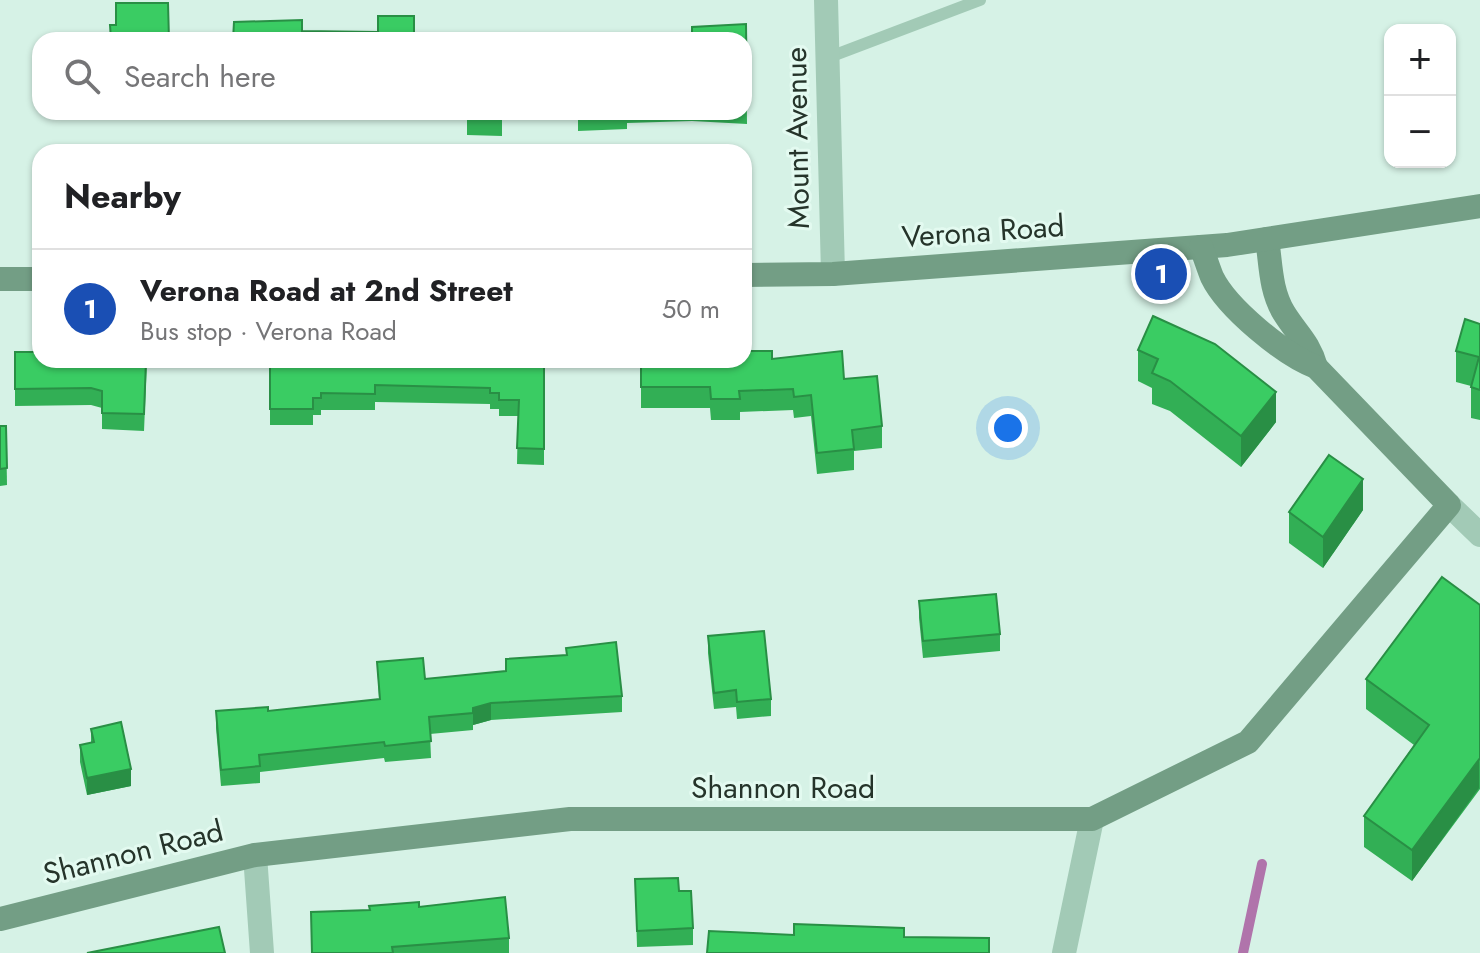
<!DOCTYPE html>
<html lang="en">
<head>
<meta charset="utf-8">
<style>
  :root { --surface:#fff; --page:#f6f6f6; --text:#202124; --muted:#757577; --line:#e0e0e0; --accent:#0b8043 }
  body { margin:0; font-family:Jost,sans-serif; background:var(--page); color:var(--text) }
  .controls { position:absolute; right:24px; top:24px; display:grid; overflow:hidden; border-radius:16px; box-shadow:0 2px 6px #0004 }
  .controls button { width:72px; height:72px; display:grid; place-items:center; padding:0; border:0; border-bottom:2px solid var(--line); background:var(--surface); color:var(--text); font:40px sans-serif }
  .you { position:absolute; left:1008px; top:428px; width:28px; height:28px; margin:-20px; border:6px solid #fff; border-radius:50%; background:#1a73e8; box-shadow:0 0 0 12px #1a73e833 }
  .badge { display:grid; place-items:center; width:52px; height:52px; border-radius:50%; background:var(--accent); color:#fff; font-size:26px; font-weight:700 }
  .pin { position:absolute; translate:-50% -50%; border:4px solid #fff; box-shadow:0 2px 8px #0006 }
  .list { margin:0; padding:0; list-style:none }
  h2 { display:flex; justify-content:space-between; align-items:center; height:104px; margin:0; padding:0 32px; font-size:34px }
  h2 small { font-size:26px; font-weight:400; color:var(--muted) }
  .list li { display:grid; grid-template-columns:52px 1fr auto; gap:24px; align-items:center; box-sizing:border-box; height:120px; padding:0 32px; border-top:2px solid var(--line) }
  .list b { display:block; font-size:30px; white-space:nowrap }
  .list p { margin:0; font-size:26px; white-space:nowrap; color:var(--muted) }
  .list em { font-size:26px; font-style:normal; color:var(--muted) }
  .icon { flex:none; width:44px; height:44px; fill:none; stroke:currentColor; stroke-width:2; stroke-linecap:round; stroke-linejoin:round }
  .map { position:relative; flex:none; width:1480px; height:953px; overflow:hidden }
  .search { position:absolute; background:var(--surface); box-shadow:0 2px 6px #0004; left:32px; top:32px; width:720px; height:88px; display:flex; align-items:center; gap:20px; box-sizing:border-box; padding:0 28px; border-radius:24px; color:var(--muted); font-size:30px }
  .panel { position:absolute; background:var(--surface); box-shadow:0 2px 6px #0004; left:32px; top:144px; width:720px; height:224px; border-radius:24px }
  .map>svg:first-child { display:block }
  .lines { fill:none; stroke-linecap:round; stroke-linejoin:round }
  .stream { stroke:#b074ab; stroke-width:10 }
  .lane { stroke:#a2cab6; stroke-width:12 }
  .street { stroke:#a2cab6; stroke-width:24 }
  .secondary { stroke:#739e85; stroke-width:24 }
  .wall { fill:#32af55 }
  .shaded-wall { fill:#298f45 }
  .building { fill:#3acc63; stroke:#298f45; stroke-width:2 }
  .labels { text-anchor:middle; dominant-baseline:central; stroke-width:6; stroke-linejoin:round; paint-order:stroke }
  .street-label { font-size:30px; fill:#25342a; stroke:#e3faf0 }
</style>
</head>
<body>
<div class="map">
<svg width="1480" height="953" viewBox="0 0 1480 953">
  <rect width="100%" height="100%" fill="#d6f2e6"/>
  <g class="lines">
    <!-- stream -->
    <path class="stream" d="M 1243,953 L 1262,864"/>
    <!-- lane -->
    <path class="lane" d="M 827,58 L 980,0"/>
    <!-- street -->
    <g class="street">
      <path d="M 826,0 L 833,274"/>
      <path d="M 1449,505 L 1480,535"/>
      <path d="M 255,855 L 262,953"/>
      <path d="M 1064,953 L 1092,819"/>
    </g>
    <!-- secondary -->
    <g class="secondary">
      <path d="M 1267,239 C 1271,264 1270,290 1284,313 C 1297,334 1309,342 1316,367"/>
      <path d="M 744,275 L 833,274 L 1227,245 L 1480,206"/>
      <path d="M 0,279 L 40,279"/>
      <path d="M 0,919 L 255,855 L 570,819 L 1092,819 L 1248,742 L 1449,505 L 1316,367 C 1284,355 1227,308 1212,277 C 1208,267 1205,257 1201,247"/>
    </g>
  </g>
  <!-- wall -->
  <g class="wall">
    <path d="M 746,24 L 747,124 L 692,121 L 627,123 L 627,129 L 578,131 L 578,118 L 502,117 L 502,136 L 467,135 L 467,116 L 463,115 L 463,112 L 744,112 L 744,40 Z"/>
    <path d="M 1153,316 L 1276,422 L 1241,467 L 1170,411 L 1152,404 L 1152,388 L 1138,381 L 1138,350 Z"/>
    <path d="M 1480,324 L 1480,420 L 1471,418 L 1471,386 L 1456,382 L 1456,351 Z"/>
    <path d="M 15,352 L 147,360 L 144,431 L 102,429 L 102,408 L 91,405 L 15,406 Z"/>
    <path d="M 772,359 L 844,379 L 882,426 L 882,448 L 854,451 L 854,470 L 817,474 L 811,416 L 794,418 L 793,410 L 740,412 L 740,420 L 711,420 L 710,408 L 641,408 L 641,360 Z"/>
    <path d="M 270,360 L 544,360 L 544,465 L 517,464 L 518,416 L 499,416 L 499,409 L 490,409 L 490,404 L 375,402 L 375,410 L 321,410 L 321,415 L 313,415 L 313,425 L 270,425 Z"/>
    <path d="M 0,426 L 6,426 L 7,485 L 0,486 Z"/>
    <path d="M 1363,510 L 1323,568 L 1289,543 L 1289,512 Z"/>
    <path d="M 919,601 L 1000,634 L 1000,651 L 923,658 L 919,618 Z"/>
    <path d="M 1480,605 L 1480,789 L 1412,881 L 1364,847 L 1364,816 L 1414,745 L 1366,709 L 1366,679 Z"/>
    <path d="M 708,636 L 771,699 L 771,716 L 737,719 L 736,707 L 714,709 L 708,653 Z"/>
    <path d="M 566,648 L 622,696 L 622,712 L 491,720 L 473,725 L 473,730 L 430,734 L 431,758 L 385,762 L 384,758 L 260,772 L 260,783 L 221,786 L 216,728 L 216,711 L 268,711 L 379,699 L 377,662 L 425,679 L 506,671 L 506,659 L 566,655 Z"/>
    <path d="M 91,729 L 131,786 L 87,795 L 80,762 L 80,745 L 91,743 Z"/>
    <path d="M 635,879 L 679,891 L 693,928 L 693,945 L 637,947 Z"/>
    <path d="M 419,907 L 509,938 L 509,953 L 312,953 L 369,910 Z"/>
  </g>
  <!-- shaded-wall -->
  <g class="shaded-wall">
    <path d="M 1276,392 L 1276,422 L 1241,467 L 1241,436 Z"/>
    <path d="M 1363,479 L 1363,510 L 1323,568 L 1323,537 Z"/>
    <path d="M 491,703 L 491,720 L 473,725 L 473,708 Z"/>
    <path d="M 1479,758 L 1479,788 L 1412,881 L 1412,850 Z"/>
    <path d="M 131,769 L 131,786 L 87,795 L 87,778 Z"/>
  </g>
  <!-- building -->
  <g class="building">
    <path d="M 116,3 L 168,3 L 169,40 L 111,40 L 110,25 L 116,25 Z"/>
    <path d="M 378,16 L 414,16 L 414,40 L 233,40 L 234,22 L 302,20 L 302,31 L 378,32 Z"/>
    <path d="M 746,24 L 747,104 L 744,104 L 744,40 L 692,40 L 692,27 Z"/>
    <path d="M 506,37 L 533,38 L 532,40 L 506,40 Z"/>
    <rect x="467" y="112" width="35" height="4"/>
    <path d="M 1153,316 L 1215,344 L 1276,392 L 1241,436 L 1170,381 L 1152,373 L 1158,359 L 1138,350 Z"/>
    <path d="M 1465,319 L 1480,324 L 1480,390 L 1471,387 L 1479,357 L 1456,351 Z"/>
    <path d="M 744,351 L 772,351 L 772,359 L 842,351 L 844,379 L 877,376 L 882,426 L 852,430 L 854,449 L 817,453 L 811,395 L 794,397 L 793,389 L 739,391 L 740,399 L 711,399 L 710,387 L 641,387 L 641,360 L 744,360 Z"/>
    <path d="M 15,352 L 40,352 L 40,360 L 146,360 L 144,414 L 102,413 L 102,391 L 91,388 L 15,389 Z"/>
    <path d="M 270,360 L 544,360 L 544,449 L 517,448 L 519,400 L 499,400 L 499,393 L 490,393 L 490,388 L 375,385 L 375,394 L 321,393 L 321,398 L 313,398 L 313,409 L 270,409 Z"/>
    <path d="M 0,426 L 6,426 L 7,468 L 0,469 Z"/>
    <path d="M 1329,455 L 1363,479 L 1323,537 L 1289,512 Z"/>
    <path d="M 1442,577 L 1480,605 L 1480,758 L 1412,850 L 1364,816 L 1429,725 L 1366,679 Z"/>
    <path d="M 996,594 L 1000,634 L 923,641 L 919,601 Z"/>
    <path d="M 764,631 L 771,699 L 737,702 L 736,690 L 714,693 L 708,636 Z"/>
    <path d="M 616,642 L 622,696 L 491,703 L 473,708 L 473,713 L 429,717 L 431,741 L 385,746 L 384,742 L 259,755 L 260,766 L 221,770 L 216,711 L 268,707 L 268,711 L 380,699 L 377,662 L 423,658 L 425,679 L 506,671 L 506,659 L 567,655 L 566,648 Z"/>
    <path d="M 121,722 L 131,769 L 87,778 L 80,745 L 94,742 L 91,729 Z"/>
    <path d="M 678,878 L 679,891 L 691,891 L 693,928 L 637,931 L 635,879 Z"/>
    <path d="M 505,897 L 509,938 L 392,947 L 393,953 L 312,953 L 311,912 L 370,910 L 369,906 L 419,902 L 419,907 Z"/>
    <path d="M 794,924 L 904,928 L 904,937 L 989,938 L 989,953 L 707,953 L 709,931 L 794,935 Z"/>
    <path d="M 219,927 L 225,953 L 87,953 Z"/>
  </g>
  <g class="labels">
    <!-- street labels -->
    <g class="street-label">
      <text transform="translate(797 138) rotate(-91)">Mount Avenue</text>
      <text transform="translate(983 231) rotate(-4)">Verona Road</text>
      <text x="783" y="787">Shannon Road</text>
      <text transform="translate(133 852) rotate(-14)">Shannon Road</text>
    </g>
  </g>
</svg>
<div class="controls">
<button>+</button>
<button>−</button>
</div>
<div class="you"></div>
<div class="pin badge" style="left:1161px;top:274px;background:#1a4fb4">1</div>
<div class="search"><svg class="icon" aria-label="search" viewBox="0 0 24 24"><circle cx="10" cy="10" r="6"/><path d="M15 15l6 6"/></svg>Search here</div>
<section class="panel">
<h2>Nearby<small></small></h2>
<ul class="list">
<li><span class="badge" style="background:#1a4fb4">1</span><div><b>Verona Road at 2nd Street</b><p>Bus stop · Verona Road</p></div><em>50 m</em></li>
</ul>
</section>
</div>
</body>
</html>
